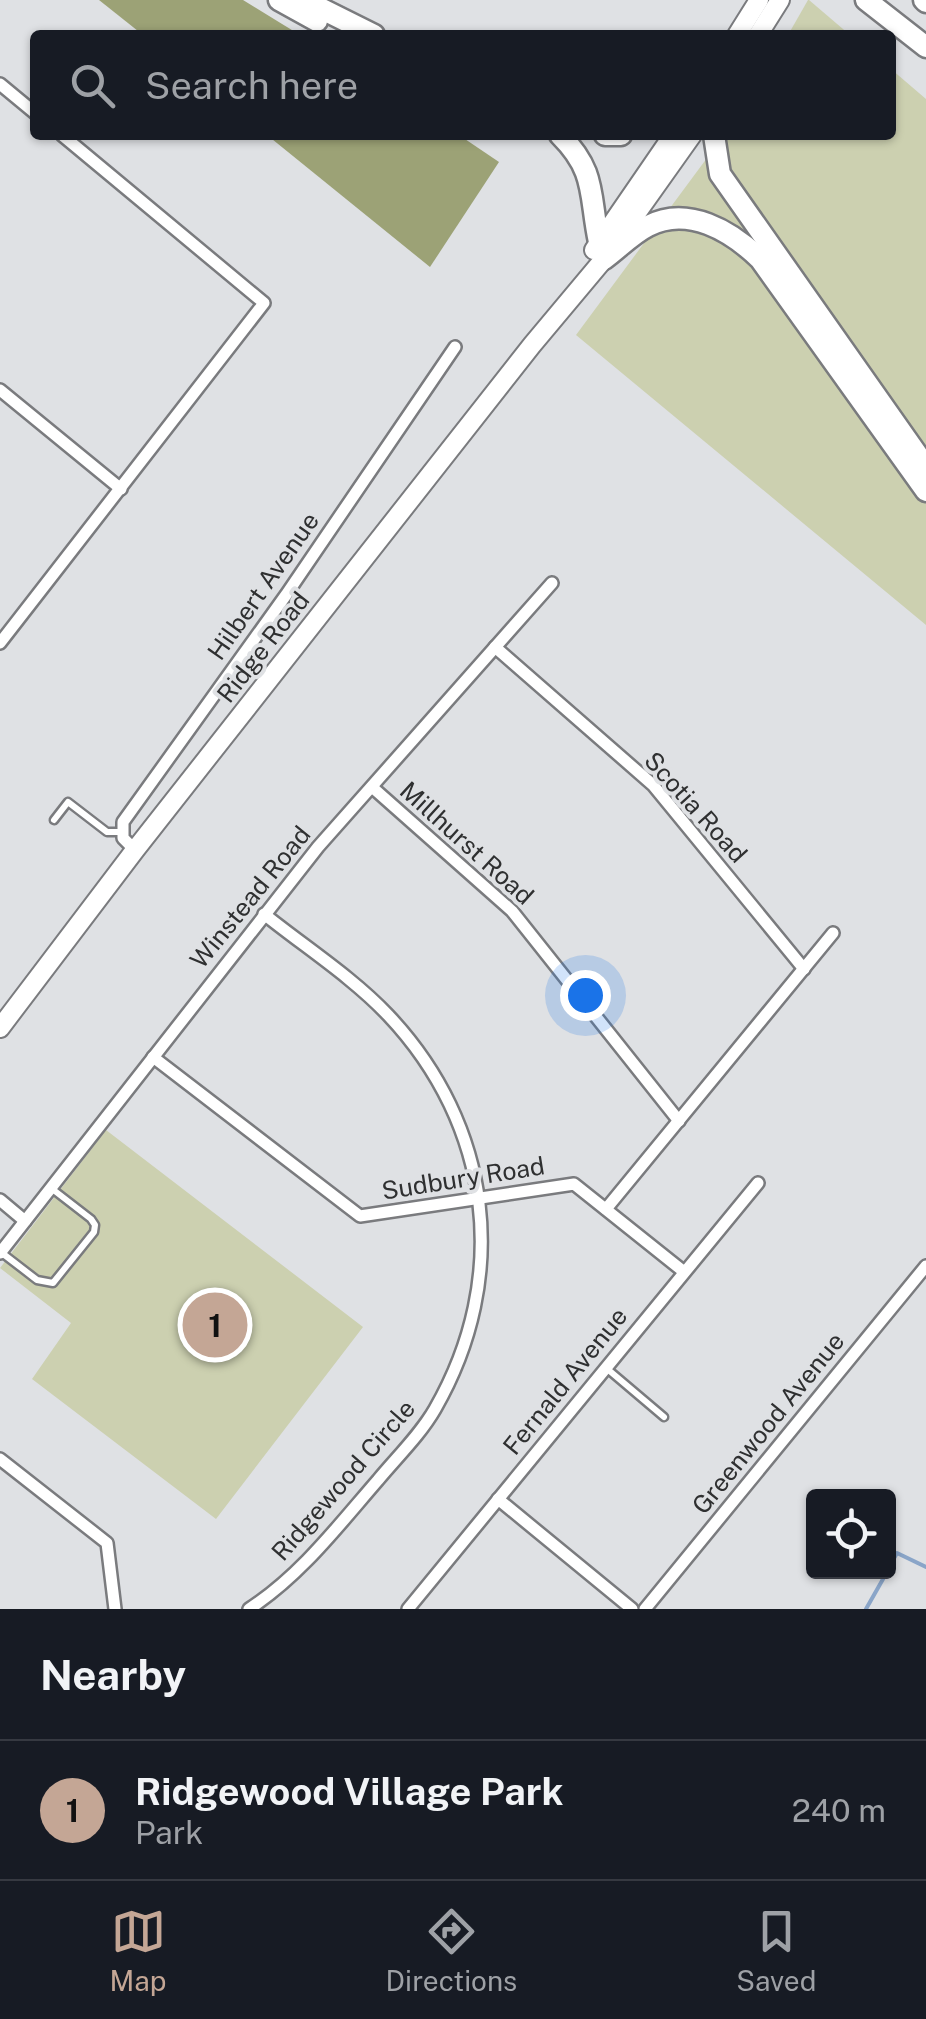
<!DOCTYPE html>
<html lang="en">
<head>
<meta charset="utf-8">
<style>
  :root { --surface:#171b24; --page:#20242c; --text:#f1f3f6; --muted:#9ea1a6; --line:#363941; --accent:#c4a695 }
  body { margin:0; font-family:"Public Sans",sans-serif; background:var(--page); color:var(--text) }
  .controls { position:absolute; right:30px; bottom:30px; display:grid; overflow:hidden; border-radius:10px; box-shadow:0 2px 8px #0004 }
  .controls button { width:90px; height:90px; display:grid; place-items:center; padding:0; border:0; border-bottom:2px solid var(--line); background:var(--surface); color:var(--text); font:50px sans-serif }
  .you { position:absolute; left:585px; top:995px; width:35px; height:35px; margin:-25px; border:8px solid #fff; border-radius:50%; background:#1a73e8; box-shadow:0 0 0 15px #1a73e833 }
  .badge { display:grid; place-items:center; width:65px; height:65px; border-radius:50%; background:var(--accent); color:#111; font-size:32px; font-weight:700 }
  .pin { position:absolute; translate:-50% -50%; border:5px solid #fff; box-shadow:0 2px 10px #0006 }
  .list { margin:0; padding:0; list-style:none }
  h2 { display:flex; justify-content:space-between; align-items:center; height:130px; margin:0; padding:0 40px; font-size:42px }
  h2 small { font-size:32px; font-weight:400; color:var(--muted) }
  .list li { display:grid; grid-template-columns:65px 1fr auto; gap:30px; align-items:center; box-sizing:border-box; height:140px; padding:0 40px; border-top:2px solid var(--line) }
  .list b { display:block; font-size:38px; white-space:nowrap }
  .list p { margin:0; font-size:32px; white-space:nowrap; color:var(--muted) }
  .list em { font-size:32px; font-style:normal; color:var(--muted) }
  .icon { flex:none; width:55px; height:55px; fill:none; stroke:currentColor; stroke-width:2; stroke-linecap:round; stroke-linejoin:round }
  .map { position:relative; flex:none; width:926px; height:1609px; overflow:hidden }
  .search { position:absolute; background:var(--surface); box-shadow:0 2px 8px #0004; left:30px; right:30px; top:30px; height:110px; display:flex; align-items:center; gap:25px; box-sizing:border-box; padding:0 35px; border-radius:10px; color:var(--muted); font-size:38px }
  .sheet { height:270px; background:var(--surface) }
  nav { display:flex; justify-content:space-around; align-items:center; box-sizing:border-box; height:140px; border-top:2px solid var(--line); background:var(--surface); font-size:28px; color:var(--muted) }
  nav a { display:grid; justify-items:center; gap:5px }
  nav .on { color:var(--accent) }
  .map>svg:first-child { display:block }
  .green { fill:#ccd0b0 }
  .forest { fill:#9ca276 }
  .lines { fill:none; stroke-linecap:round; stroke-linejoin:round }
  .stream { stroke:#8aa5c8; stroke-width:4 }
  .lane-casing { stroke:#7a7b7e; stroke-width:11 }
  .street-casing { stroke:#7a7b7e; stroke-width:16 }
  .secondary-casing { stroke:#7a7b7e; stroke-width:22 }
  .highway-casing { stroke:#7a7b7e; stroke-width:25 }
  .lane { stroke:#fff; stroke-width:6 }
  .street { stroke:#fff; stroke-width:11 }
  .secondary { stroke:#fff; stroke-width:18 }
  .highway { stroke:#fff; stroke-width:20 }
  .labels { text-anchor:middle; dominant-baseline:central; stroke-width:8; stroke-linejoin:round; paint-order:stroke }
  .street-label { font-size:25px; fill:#2f3031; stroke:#dfe1e4 }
</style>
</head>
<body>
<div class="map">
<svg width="926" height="1609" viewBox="0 0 926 1609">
  <rect width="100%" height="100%" fill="#dfe1e4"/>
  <!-- green -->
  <g class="green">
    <path d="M 808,0 L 809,0 L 850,35 L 788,35 Z"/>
    <path d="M 891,69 L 926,99 L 926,625 L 576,335 L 724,135 L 891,135 Z"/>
    <path d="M 106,1130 L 363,1327 L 216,1519 L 32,1379 L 71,1323 L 0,1268 Z"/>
  </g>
  <!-- forest -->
  <g class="forest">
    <path d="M 99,0 L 243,0 L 300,35 L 143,35 Z"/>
    <path d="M 267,135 L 459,135 L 499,162 L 430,267 Z"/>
  </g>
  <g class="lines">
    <!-- stream -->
    <g class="stream">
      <path d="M 888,1569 L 897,1553 L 926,1567"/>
      <path d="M 866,1609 L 887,1572"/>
    </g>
    <!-- lane casing -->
    <g class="lane-casing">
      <g id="lane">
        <path d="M 54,820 L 68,802 L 107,832 L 123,832"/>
        <path d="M 2,1253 L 37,1280 L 53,1283 L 94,1232 L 95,1225 L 91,1219 L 51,1188"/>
        <path d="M 605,1367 L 664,1417"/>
      </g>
    </g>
    <!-- street casing -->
    <g class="street-casing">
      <g id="street">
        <path d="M 0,84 L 35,113"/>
        <path d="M 0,390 L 121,489"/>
        <path d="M 0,643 L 264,303 L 62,135"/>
        <path d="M 495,647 L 653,785 L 804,969"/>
        <path d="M 372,787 L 512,911 L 679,1121"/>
        <path d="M 135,850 L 123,838 L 123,822 L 286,595 L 455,347"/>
        <path d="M 153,1057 L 360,1216 L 574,1184 L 683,1271"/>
        <path d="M 0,1200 L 25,1221"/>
        <path d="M 606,1209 L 833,933"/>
        <path d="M 0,1253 L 318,847 L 552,583"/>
        <path d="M 0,1459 L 107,1543 L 115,1609"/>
        <path d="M 498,1499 L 632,1609"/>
        <path d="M 249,1609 C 300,1576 338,1526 378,1480 C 397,1457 420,1435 435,1409 C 511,1277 492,1125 388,1015 C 352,977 305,947 264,914"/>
        <path d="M 408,1609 L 758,1183"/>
        <path d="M 645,1609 L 926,1266"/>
      </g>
    </g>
    <!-- secondary casing -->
    <g class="secondary-casing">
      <g id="secondary">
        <path d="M 737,35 L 759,0"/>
        <path d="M 758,35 L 780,0"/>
        <path d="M 594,250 L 673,135"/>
        <path d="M 0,1028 L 135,850 L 532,345 L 604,259 L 692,135"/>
      </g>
    </g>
    <!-- highway casing -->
    <g class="highway-casing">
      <g id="highway">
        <path d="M 279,0 L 317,21"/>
        <path d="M 304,0 L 374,35"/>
        <path d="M 866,0 L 926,47"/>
        <path d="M 924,0 L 926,2"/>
        <path d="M 560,135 C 597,172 589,195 599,242"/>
        <path d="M 605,135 L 621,135"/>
        <path d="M 714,135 L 720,174 L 926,467"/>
        <path d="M 604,259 C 618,249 632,234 648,226 C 688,205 731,231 760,259 L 926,491"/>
      </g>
    </g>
    <!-- lane -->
    <use href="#lane" class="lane"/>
    <!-- street -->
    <use href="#street" class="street"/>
    <!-- secondary -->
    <use href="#secondary" class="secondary"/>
    <!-- highway -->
    <use href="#highway" class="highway"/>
  </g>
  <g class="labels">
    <!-- street labels -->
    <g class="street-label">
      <text transform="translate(263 586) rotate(-55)">Hilbert Avenue</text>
      <text transform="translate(263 647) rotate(-52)">Ridge Road</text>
      <text transform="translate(696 807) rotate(48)">Scotia Road</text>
      <text transform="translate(467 843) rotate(42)">Millhurst Road</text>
      <text transform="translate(250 897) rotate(-51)">Winstead Road</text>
      <text transform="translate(463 1178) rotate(-9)">Sudbury Road</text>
      <text transform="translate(565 1381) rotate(-51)">Fernald Avenue</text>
      <text transform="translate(768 1423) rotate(-51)">Greenwood Avenue</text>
      <text transform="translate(343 1480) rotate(-49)">Ridgewood Circle</text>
    </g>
  </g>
</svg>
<div class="controls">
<button><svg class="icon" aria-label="locate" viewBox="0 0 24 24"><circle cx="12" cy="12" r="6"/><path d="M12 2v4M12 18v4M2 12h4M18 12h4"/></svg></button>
</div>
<div class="you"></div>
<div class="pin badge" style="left:215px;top:1325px">1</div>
<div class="search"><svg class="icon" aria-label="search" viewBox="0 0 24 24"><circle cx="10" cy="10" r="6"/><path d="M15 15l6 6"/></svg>Search here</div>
</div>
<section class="sheet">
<h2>Nearby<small></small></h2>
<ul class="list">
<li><span class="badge">1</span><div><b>Ridgewood Village Park</b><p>Park</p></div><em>240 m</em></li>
</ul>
</section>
<nav>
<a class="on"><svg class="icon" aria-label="map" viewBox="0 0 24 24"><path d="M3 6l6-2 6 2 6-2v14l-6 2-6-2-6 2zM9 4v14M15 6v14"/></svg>Map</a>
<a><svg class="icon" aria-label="directions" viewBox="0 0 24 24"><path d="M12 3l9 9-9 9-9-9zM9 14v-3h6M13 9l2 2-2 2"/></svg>Directions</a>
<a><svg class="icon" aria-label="saved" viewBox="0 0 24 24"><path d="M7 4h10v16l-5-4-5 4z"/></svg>Saved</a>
</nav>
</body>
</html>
